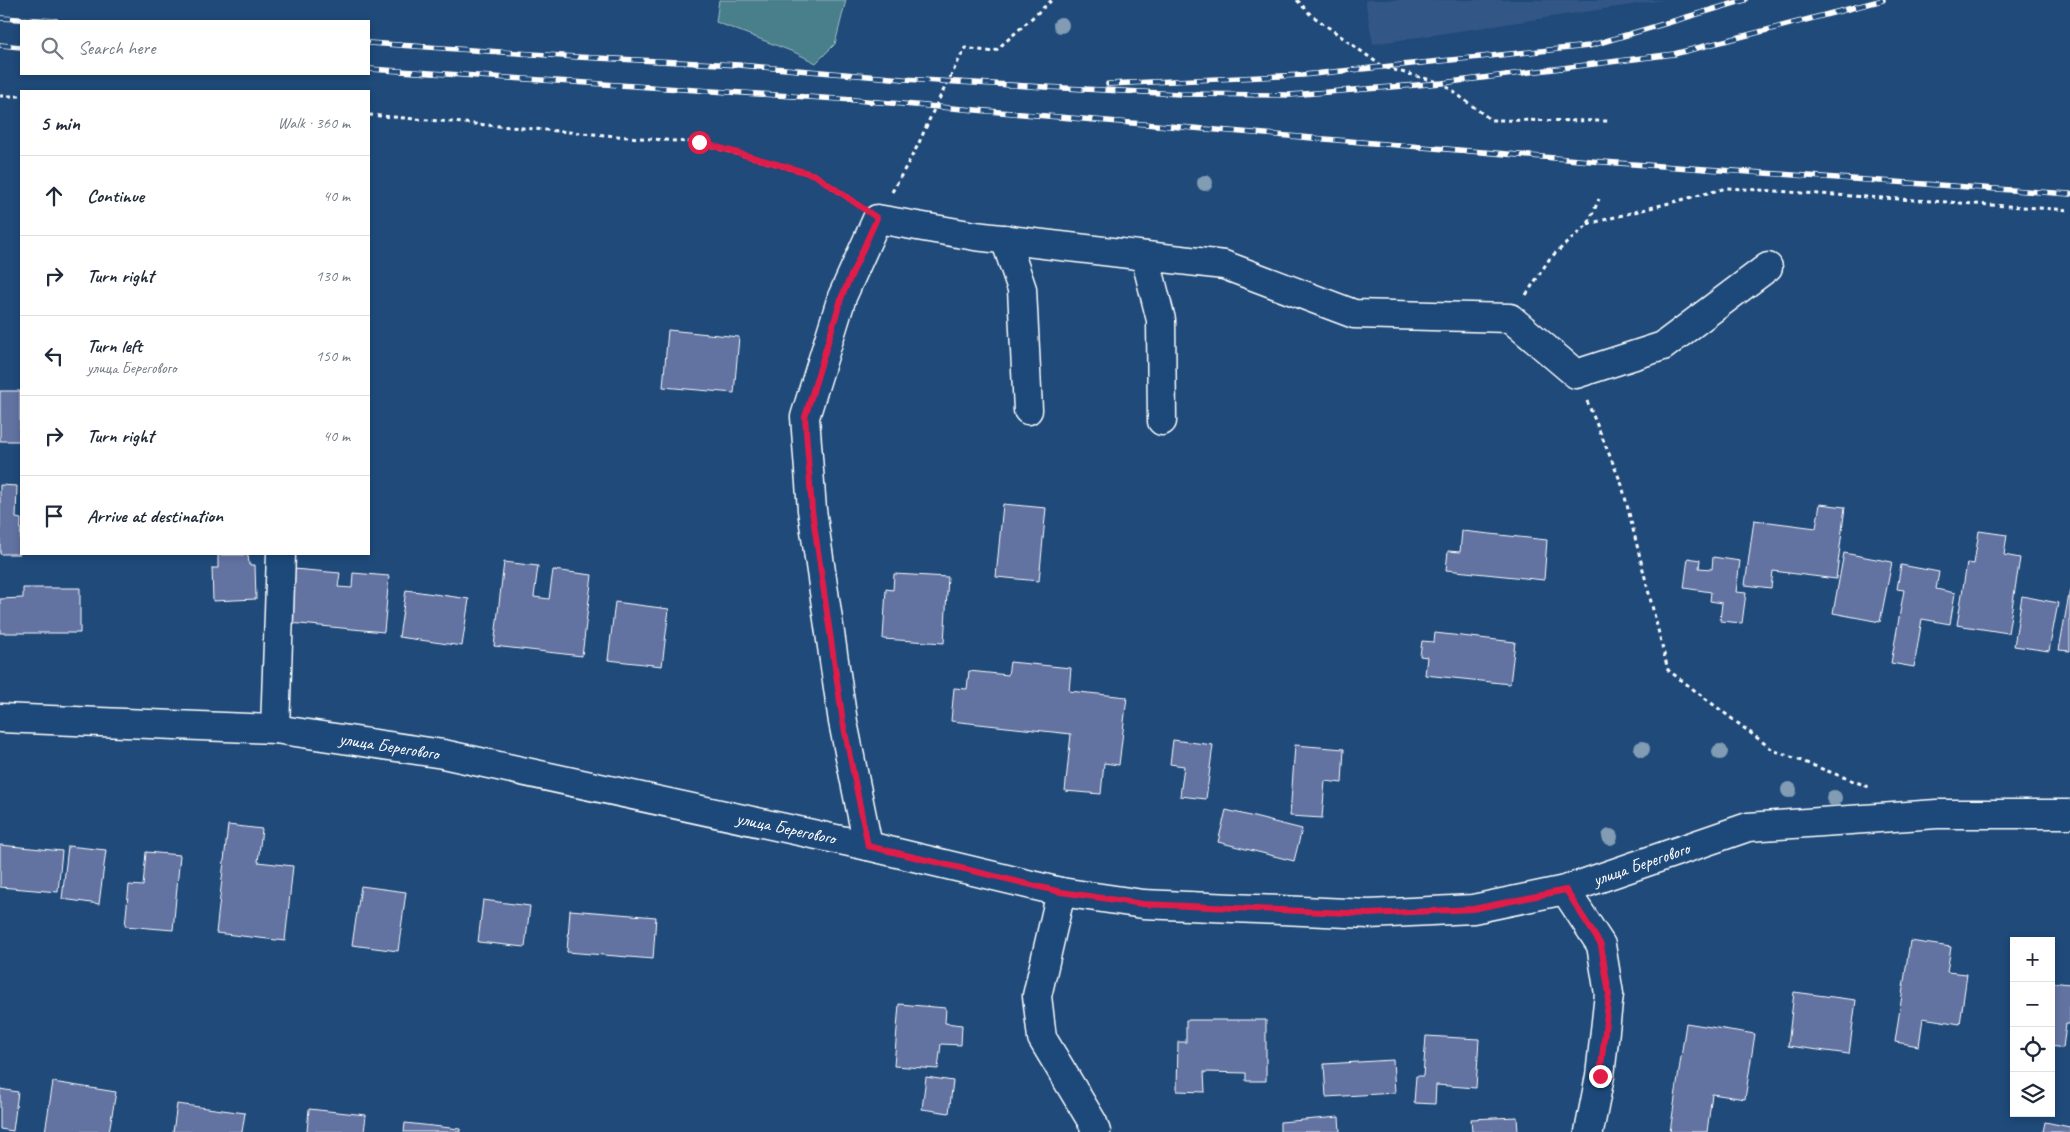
<!DOCTYPE html>
<html lang="en">
<head>
<meta charset="utf-8">
<style>
  :root { --surface:#fff; --page:#f2f2f3; --text:#1f2937; --muted:#747a83; --line:#e0e1e3 }
  body { margin:0; font-family:Caveat,sans-serif; background:var(--page); color:var(--text) }
  .controls { position:absolute; right:15px; bottom:15px; display:grid; overflow:hidden; border-radius:0px; box-shadow:0 2px 8px #0003 }
  .controls button { width:45px; height:45px; display:grid; place-items:center; padding:0; border:0; border-bottom:1px solid var(--line); background:var(--surface); color:var(--text); font:25px sans-serif }
  .stop { position:absolute; width:15px; height:15px; margin:-11px; border:4px solid #e11d48; border-radius:50%; background:#fff }
  .stop.end { background:#e11d48; border-color:#fff; box-shadow:0 1px 5px #0008 }
  .list { margin:0; padding:0; list-style:none }
  h2 { display:flex; justify-content:space-between; align-items:center; height:65px; margin:0; padding:0 20px; font-size:21px }
  h2 small { font-size:16px; font-weight:400; color:var(--muted) }
  .list li { display:grid; grid-template-columns:32px 1fr auto; gap:15px; align-items:center; box-sizing:border-box; height:80px; padding:0 20px; border-top:1px solid var(--line) }
  .list b { display:block; font-size:19px; white-space:nowrap }
  .list p { margin:0; font-size:16px; white-space:nowrap; color:var(--muted) }
  .list em { font-size:16px; font-style:normal; color:var(--muted) }
  .icon { flex:none; width:28px; height:28px; fill:none; stroke:currentColor; stroke-width:2; stroke-linecap:round; stroke-linejoin:round }
  .map { position:relative; flex:none; width:2070px; height:1132px; overflow:hidden }
  .search { position:absolute; background:var(--surface); box-shadow:0 2px 8px #0003; left:20px; top:20px; width:350px; height:55px; display:flex; align-items:center; gap:12px; box-sizing:border-box; padding:0 18px; border-radius:0px; color:var(--muted); font-size:19px }
  .panel { position:absolute; background:var(--surface); box-shadow:0 2px 8px #0003; left:20px; top:90px; width:350px; height:465px; border-radius:0px }
  .map>svg:first-child { display:block }
  .built { fill:#335686 }
  .green { fill:#4a7e8b; stroke:#a4bec5 }
  .building { fill:#6273a2; stroke:#fff }
  .lines { fill:none; stroke-linecap:round; stroke-linejoin:round }
  .minor-casing { stroke:#fff; stroke-width:31 }
  .path { stroke:#fff; stroke-width:3; stroke-dasharray:4 4; stroke-linecap:butt }
  .minor { stroke:#1f4a7a; stroke-width:28 }
  .rail-casing { stroke:#fff; stroke-width:5.5 }
  .rail { stroke:#1f4a7a; stroke-width:4; stroke-dasharray:11; stroke-linecap:butt }
  .tree { fill:#819cb3 }
  .route { stroke:#e11d48; stroke-width:6 }
  .labels { text-anchor:middle; dominant-baseline:central; stroke-width:4; stroke-linejoin:round; paint-order:stroke }
  .street-label { font-size:18px; fill:#fff; stroke:#1f4a7a }
</style>
</head>
<body>
<div class="map">
<svg width="2070" height="1132" viewBox="0 0 2070 1132">
  <rect width="100%" height="100%" fill="#1f4a7a"/>
  <filter id="ink" filterUnits="userSpaceOnUse"><feTurbulence type="fractalNoise" baseFrequency=".02" numOctaves="2"/><feDisplacementMap in="SourceGraphic" scale="10" xChannelSelector="R" yChannelSelector="G"/><feConvolveMatrix kernelMatrix="1 2 1 2 8 2 1 2 1" color-interpolation-filters="sRGB"/></filter>
  <g filter="url(#ink)">
    <!-- built -->
    <path class="built" d="M 1365,0 L 1664,0 L 1373,44 Z"/>
    <!-- green -->
    <path class="green" d="M 719,0 L 846,0 L 835,44 L 816,63 L 796,53 L 716,22 Z"/>
    <!-- building -->
    <g class="building">
      <path d="M 668,330 L 739,337 L 734,393 L 663,387 Z"/>
      <rect x="0" y="391" width="20" height="50"/>
      <path d="M 0,485 L 17,486 L 16,518 L 21,519 L 20,554 L 0,554 Z"/>
      <path d="M 1003,504 L 1046,508 L 1039,581 L 996,577 Z"/>
      <path d="M 1820,504 L 1845,507 L 1836,579 L 1773,571 L 1771,588 L 1745,585 L 1754,520 L 1816,528 Z"/>
      <path d="M 1462,531 L 1547,540 L 1544,580 L 1446,570 L 1448,551 L 1460,552 Z"/>
      <path d="M 1979,531 L 2007,535 L 2004,555 L 2020,558 L 2008,633 L 1957,625 L 1967,563 L 1974,564 Z"/>
      <path d="M 1844,553 L 1892,562 L 1880,622 L 1833,613 Z"/>
      <path d="M 218,555 L 248,555 L 249,565 L 255,565 L 256,599 L 213,601 L 212,568 L 218,568 Z"/>
      <path d="M 1713,557 L 1740,561 L 1736,592 L 1746,593 L 1742,623 L 1720,621 L 1722,603 L 1710,601 L 1711,592 L 1684,588 L 1688,558 L 1700,560 L 1699,568 L 1712,569 Z"/>
      <path d="M 504,562 L 538,566 L 534,597 L 549,599 L 553,570 L 592,575 L 582,656 L 494,646 Z"/>
      <path d="M 1901,565 L 1939,572 L 1936,589 L 1955,593 L 1950,624 L 1922,619 L 1914,667 L 1891,663 L 1904,590 L 1897,589 Z"/>
      <path d="M 294,569 L 340,573 L 338,587 L 352,588 L 353,573 L 389,576 L 384,632 L 289,623 Z"/>
      <path d="M 894,574 L 948,577 L 944,643 L 883,639 L 886,589 L 893,590 Z"/>
      <path d="M 23,588 L 80,588 L 80,633 L 0,633 L 0,599 L 23,598 Z"/>
      <path d="M 2070,589 L 2070,651 L 2059,650 Z"/>
      <path d="M 406,590 L 469,599 L 462,646 L 399,637 Z"/>
      <path d="M 2022,596 L 2058,603 L 2049,651 L 2014,646 Z"/>
      <path d="M 615,602 L 669,609 L 662,666 L 608,660 Z"/>
      <path d="M 1435,633 L 1515,642 L 1510,684 L 1425,675 L 1427,657 L 1420,656 L 1422,641 L 1434,642 Z"/>
      <path d="M 1010,662 L 1071,668 L 1069,691 L 1127,697 L 1119,765 L 1104,763 L 1101,794 L 1065,791 L 1071,734 L 951,721 L 954,688 L 967,689 L 969,671 L 1008,675 Z"/>
      <path d="M 1173,740 L 1213,745 L 1206,799 L 1180,796 L 1184,766 L 1170,764 Z"/>
      <path d="M 1295,745 L 1344,749 L 1342,783 L 1325,781 L 1322,818 L 1290,816 Z"/>
      <path d="M 1226,810 L 1302,829 L 1294,861 L 1218,842 Z"/>
      <path d="M 228,825 L 262,829 L 258,862 L 293,866 L 285,941 L 216,933 Z"/>
      <path d="M 0,845 L 62,851 L 58,892 L 0,887 Z"/>
      <path d="M 68,846 L 106,850 L 99,904 L 62,899 Z"/>
      <path d="M 146,852 L 180,855 L 173,930 L 125,926 L 129,885 L 143,886 Z"/>
      <path d="M 361,886 L 406,892 L 398,951 L 352,945 Z"/>
      <path d="M 483,900 L 530,906 L 525,947 L 478,942 Z"/>
      <path d="M 570,910 L 656,917 L 653,959 L 567,952 Z"/>
      <path d="M 1910,941 L 1951,947 L 1947,972 L 1967,974 L 1960,1024 L 1923,1018 L 1919,1046 L 1895,1042 Z"/>
      <path d="M 2051,982 L 2070,984 L 2070,1024 L 2066,1024 L 2063,1048 L 2051,1046 Z"/>
      <path d="M 1794,992 L 1856,1000 L 1849,1054 L 1788,1046 Z"/>
      <path d="M 899,1004 L 946,1008 L 945,1023 L 962,1025 L 961,1045 L 941,1044 L 938,1069 L 894,1066 Z"/>
      <path d="M 1186,1020 L 1266,1020 L 1266,1081 L 1246,1081 L 1246,1073 L 1204,1072 L 1205,1092 L 1177,1091 L 1178,1042 L 1186,1042 Z"/>
      <path d="M 1686,1023 L 1755,1034 L 1745,1099 L 1712,1094 L 1707,1132 L 1670,1132 Z"/>
      <path d="M 1426,1036 L 1479,1039 L 1476,1088 L 1436,1085 L 1435,1104 L 1414,1103 L 1416,1076 L 1423,1076 Z"/>
      <path d="M 1393,1060 L 1395,1093 L 1326,1097 L 1324,1064 Z"/>
      <path d="M 926,1077 L 953,1081 L 949,1113 L 922,1109 Z"/>
      <path d="M 53,1082 L 116,1092 L 109,1132 L 45,1132 Z"/>
      <path d="M 0,1089 L 18,1092 L 13,1131 L 0,1129 Z"/>
      <path d="M 177,1104 L 245,1113 L 242,1132 L 173,1132 Z"/>
      <path d="M 309,1109 L 366,1115 L 364,1132 L 307,1132 Z"/>
      <path d="M 1339,1117 L 1340,1132 L 1280,1132 L 1280,1122 Z"/>
      <path d="M 1517,1117 L 1518,1132 L 1472,1132 L 1471,1119 Z"/>
      <path d="M 2045,1122 L 2070,1127 L 2070,1132 L 2043,1132 Z"/>
      <path d="M 405,1123 L 460,1129 L 460,1132 L 404,1132 Z"/>
    </g>
    <g class="lines">
      <!-- minor casing -->
      <g class="minor-casing">
        <g id="minor">
          <path d="M 1005,239 L 1022,289 L 1028,410"/>
          <path d="M 1145,256 L 1161,320 L 1162,421"/>
          <path d="M 0,718 L 275,729 L 443,754 L 868,846 L 1061,892 L 1143,904 L 1369,914 L 1473,909 L 1565,890 L 1748,827 L 1937,814 L 2070,814"/>
          <path d="M 275,729 L 281,554"/>
          <path d="M 868,846 L 843,722 L 812,510 L 805,417 L 842,297 L 877,219 L 975,236 L 1224,265 L 1354,314 L 1510,318 L 1576,374 L 1663,346 L 1768,267"/>
          <path d="M 1565,890 L 1601,945 L 1609,994 L 1600,1076 L 1589,1132"/>
          <path d="M 1061,892 L 1037,996 L 1042,1038 L 1093,1123 L 1096,1132"/>
        </g>
      </g>
      <!-- path -->
      <g class="path">
        <path d="M 1297,0 L 1310,14 L 1383,67 L 1442,83 L 1491,120 L 1608,121"/>
        <path d="M 0,96 L 21,96"/>
        <path d="M 369,115 L 699,143 L 815,175 L 854,202"/>
        <path d="M 892,192 L 918,145 L 935,107 L 965,48 L 994,52 L 1052,0"/>
        <path d="M 1588,224 L 1727,188 L 2070,210"/>
        <path d="M 1526,295 L 1550,258 L 1588,224 L 1599,199"/>
        <path d="M 1587,401 L 1622,485 L 1668,670 L 1773,750 L 1869,787"/>
      </g>
      <!-- minor -->
      <use href="#minor" class="minor"/>
      <!-- rail casing -->
      <g class="rail-casing">
        <g id="rail">
          <path d="M 0,18 L 56,21"/>
          <path d="M 369,43 L 577,57 L 739,65 L 903,79 L 1045,87 L 1180,94 L 1290,95 L 1442,83 L 1674,54 L 1883,0"/>
          <path d="M 0,45 L 21,47"/>
          <path d="M 369,69 L 854,100 L 1603,162 L 2070,194"/>
          <path d="M 1108,84 L 1303,75 L 1589,46 L 1745,0"/>
        </g>
      </g>
      <!-- rail -->
      <use href="#rail" class="rail"/>
    </g>
    <!-- trees -->
    <g class="tree">
      <circle cx="1061" cy="25" r="8"/>
      <circle cx="1205" cy="183" r="8"/>
      <circle cx="1642" cy="749" r="8"/>
      <circle cx="1720" cy="752" r="8"/>
      <circle cx="1789" cy="790" r="8"/>
      <circle cx="1834" cy="798" r="8"/>
      <circle cx="1610" cy="837" r="8"/>
    </g>
  </g>
  <g class="lines" filter="url(#ink)">
    <!-- route -->
    <path class="route" d="M 699,142 L 815,175 L 877,218 L 842,296 L 805,417 L 812,510 L 843,722 L 868,846 L 1061,892 L 1143,904 L 1369,914 L 1473,909 L 1566,890 L 1601,945 L 1609,994 L 1600,1076"/>
  </g>
  <g class="labels">
    <!-- street labels -->
    <g class="street-label">
      <text transform="translate(389 746) rotate(9)">улица Берегового</text>
      <text transform="translate(786 828) rotate(12)">улица Берегового</text>
      <text transform="translate(1641 864) rotate(-19)">улица Берегового</text>
    </g>
  </g>
</svg>
<div class="controls">
<button>+</button>
<button>−</button>
<button><svg class="icon" aria-label="locate" viewBox="0 0 24 24"><circle cx="12" cy="12" r="6"/><path d="M12 2v4M12 18v4M2 12h4M18 12h4"/></svg></button>
<button><svg class="icon" aria-label="layers" viewBox="0 0 24 24"><path d="M12 4l9 5-9 5-9-5zM3 14l9 5 9-5"/></svg></button>
</div>
<div class="stop" style="left:699px;top:142px"></div>
<div class="stop end" style="left:1600px;top:1076px"></div>
<div class="search"><svg class="icon" aria-label="search" viewBox="0 0 24 24"><circle cx="10" cy="10" r="6"/><path d="M15 15l6 6"/></svg>Search here</div>
<section class="panel">
<h2>5 min<small>Walk · 360 m</small></h2>
<ul class="list">
<li><svg class="icon" aria-label="ahead" viewBox="0 0 24 24"><path d="M12 20V5M6 11l6-6 6 6"/></svg><div><b>Continue</b></div><em>40 m</em></li>
<li><svg class="icon" aria-label="right" viewBox="0 0 24 24"><path d="M7 20v-9h11M14 6l5 5-5 5"/></svg><div><b>Turn right</b></div><em>130 m</em></li>
<li><svg class="icon" aria-label="left" viewBox="0 0 24 24"><path d="M17 20v-9H6M10 6l-5 5 5 5"/></svg><div><b>Turn left</b><p>улица Берегового</p></div><em>150 m</em></li>
<li><svg class="icon" aria-label="right" viewBox="0 0 24 24"><path d="M7 20v-9h11M14 6l5 5-5 5"/></svg><div><b>Turn right</b></div><em>40 m</em></li>
<li><svg class="icon" aria-label="arrive" viewBox="0 0 24 24"><path d="M6 21V4h12l-3 4 3 4H6"/></svg><div><b>Arrive at destination</b></div></li>
</ul>
</section>
</div>
</body>
</html>
